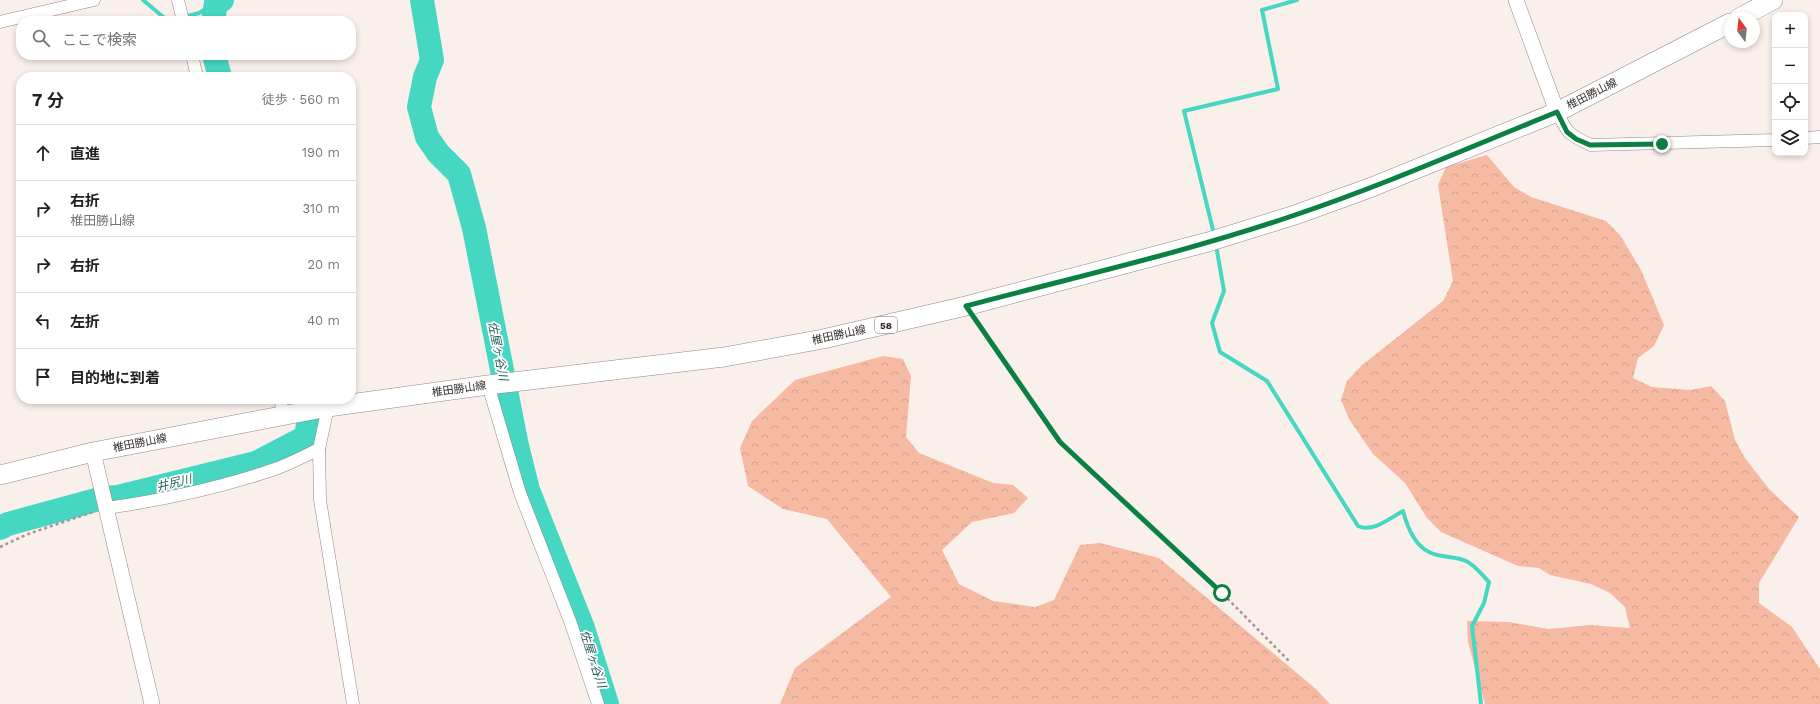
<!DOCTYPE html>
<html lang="ja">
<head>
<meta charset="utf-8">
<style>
  :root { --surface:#fff; --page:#f2f2f2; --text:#222; --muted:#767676; --line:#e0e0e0 }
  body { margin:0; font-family:"Work Sans","Noto Sans JP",sans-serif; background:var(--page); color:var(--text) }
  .controls { position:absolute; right:12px; top:12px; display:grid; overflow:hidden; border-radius:8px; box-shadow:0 2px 6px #0003 }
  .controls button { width:36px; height:36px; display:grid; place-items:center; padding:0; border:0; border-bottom:1px solid var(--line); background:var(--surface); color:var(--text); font:20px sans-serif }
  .compass { position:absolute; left:1724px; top:12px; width:36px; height:36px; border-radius:50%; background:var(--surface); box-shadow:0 2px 6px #0003; rotate:345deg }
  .stop { position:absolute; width:12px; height:12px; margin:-9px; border:3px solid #0b8043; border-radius:50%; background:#fff }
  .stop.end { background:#0b8043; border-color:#fff; box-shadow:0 1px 4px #0008 }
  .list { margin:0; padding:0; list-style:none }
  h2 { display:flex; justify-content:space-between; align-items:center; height:52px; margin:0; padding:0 16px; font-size:17px }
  h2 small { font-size:13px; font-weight:400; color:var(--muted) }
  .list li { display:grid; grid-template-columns:26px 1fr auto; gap:12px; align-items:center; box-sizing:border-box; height:56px; padding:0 16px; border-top:1px solid var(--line) }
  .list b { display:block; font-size:15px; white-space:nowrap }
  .list p { margin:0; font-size:13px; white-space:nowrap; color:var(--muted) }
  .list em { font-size:13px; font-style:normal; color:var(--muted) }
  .icon { flex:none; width:22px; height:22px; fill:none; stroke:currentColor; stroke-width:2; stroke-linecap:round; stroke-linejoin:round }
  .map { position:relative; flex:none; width:1820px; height:704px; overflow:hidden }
  .search { position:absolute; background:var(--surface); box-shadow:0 2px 6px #0003; left:16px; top:16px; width:340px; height:44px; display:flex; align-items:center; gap:10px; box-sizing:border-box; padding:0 14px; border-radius:16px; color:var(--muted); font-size:15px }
  .panel { position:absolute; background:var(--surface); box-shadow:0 2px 6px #0003; left:16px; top:72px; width:340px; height:332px; border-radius:16px }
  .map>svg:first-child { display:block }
  .forest { fill:url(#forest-crowns) }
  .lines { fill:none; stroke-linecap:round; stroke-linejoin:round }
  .stream { stroke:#46d7c3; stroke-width:4 }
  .river { stroke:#46d7c3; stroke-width:24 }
  .minor-casing { stroke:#918885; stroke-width:13 }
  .tertiary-casing { stroke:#918885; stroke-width:16 }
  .primary-casing { stroke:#918885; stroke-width:20 }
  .path { stroke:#9f9895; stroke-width:2.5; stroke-dasharray:3 3; stroke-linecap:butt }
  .minor { stroke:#fff; stroke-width:12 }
  .tertiary { stroke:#fff; stroke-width:15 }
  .primary { stroke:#fff; stroke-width:19 }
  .route { stroke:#0b8043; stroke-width:5 }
  .labels { text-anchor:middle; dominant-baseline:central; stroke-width:3.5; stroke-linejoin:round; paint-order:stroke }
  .shield { fill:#fefefe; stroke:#706d6c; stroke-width:1 }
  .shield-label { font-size:10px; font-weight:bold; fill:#332f2e }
  .street-label { font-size:11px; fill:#332f2e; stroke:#fefefe }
  .water-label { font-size:12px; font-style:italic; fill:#286159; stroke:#fefefe }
</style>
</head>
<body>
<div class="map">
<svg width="1820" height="704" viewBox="0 0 1820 704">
  <defs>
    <pattern id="forest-crowns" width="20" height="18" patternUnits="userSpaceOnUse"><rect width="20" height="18" fill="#f6baa2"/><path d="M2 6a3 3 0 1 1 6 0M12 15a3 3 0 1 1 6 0" fill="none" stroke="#d3a08c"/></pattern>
  </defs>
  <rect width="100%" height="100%" fill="#f9efeb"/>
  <!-- forest -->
  <g class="forest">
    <path d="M 1487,155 L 1514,187 L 1531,197 L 1606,221 L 1620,235 L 1641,270 L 1664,325 L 1654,346 L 1638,358 L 1633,378 L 1652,387 L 1691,390 L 1711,386 L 1725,401 L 1735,440 L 1745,458 L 1769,489 L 1799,517 L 1759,583 L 1759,603 L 1792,627 L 1820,669 L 1820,704 L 1485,704 L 1468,642 L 1467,621 L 1508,622 L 1549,629 L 1589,625 L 1630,628 L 1625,607 L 1610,593 L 1591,584 L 1550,575 L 1539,568 L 1518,566 L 1441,532 L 1427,518 L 1405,483 L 1373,454 L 1349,419 L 1341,400 L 1347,381 L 1361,366 L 1443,301 L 1453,281 L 1438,185 L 1446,167 Z"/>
    <path d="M 883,356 L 903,359 L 911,376 L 906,437 L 919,453 L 993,483 L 1013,485 L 1028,498 L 1014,513 L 972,522 L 942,550 L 959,584 L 993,601 L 1035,607 L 1054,600 L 1080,545 L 1100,543 L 1159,558 L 1316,689 L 1330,704 L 780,704 L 795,668 L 891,597 L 827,519 L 783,509 L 748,486 L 740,448 L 752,421 L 795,380 Z"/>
  </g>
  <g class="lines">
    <!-- stream -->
    <g class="stream">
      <path d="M 143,0 L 168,21"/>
      <path d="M 169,21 L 199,13 L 216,3"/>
      <path d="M 1214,234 L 1184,111 L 1278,89 L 1262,10 L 1297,0"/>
      <path d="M 1216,245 L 1224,291 L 1212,323 L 1220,352 L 1267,381 L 1358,526 C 1373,533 1390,518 1403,511 C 1407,526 1414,545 1429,552 C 1440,558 1455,556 1466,561 C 1475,565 1482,575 1489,582 L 1484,603 L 1472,626 L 1481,704"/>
    </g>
    <!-- river -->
    <g class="river">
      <path d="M 422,0 L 432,60 L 425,77 L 419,107 L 427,137 L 438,153 L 459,174 L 474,228 L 517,446 L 528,490 L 583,628 L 607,704"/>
      <path d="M 213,21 L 216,3 L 222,0"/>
      <path d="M 214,55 L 220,77"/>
      <path d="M 0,528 L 8,524 L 103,498 L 118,497 L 256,463 L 306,437 L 312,399"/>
    </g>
    <!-- minor casing -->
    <g class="minor-casing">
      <g id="minor">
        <path d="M 178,0 L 183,21"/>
        <path d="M 0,22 L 94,0"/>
        <path d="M 192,55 L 197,77"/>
        <path d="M 1557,112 C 1567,133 1569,135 1591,145 L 1775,140"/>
        <path d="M 1805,138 L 1820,137"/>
        <path d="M 488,385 L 520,493 L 570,621 L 598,704"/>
        <path d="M 280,399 L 284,416"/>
        <path d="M 328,407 L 319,449 L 320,500 L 353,704"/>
        <path d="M 107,508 C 162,500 219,488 272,470 C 288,465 304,456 319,449"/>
      </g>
    </g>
    <!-- tertiary casing -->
    <g class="tertiary-casing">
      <g id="tertiary">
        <path d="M 1516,0 L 1557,112"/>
        <path d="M 93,452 L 152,704"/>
      </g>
    </g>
    <!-- primary casing -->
    <g class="primary-casing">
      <g id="primary">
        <path d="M 1739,18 L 1773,0"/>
        <path d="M 0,475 L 93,452 L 328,407 L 488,385 L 724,357 L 823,339 L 966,306 L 1208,242 L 1295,215 L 1372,187 L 1557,112 L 1730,23"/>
      </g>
    </g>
    <!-- path -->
    <g class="path">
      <path d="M 975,320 L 1060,442 L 1222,593 L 1290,662"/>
      <path d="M 0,547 L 28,534 L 93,512"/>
    </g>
    <!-- minor -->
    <use href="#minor" class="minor"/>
    <!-- tertiary -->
    <use href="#tertiary" class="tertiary"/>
    <!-- primary -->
    <use href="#primary" class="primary"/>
  </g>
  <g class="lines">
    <!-- route -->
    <path class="route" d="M 1222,593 L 1060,442 L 966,306 C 1075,277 1187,252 1295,215 C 1384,185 1470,147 1557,112 L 1567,132 L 1576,139 L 1590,145 L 1662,144"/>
  </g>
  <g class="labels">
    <!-- shield labels -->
    <rect class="shield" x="875" y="317" width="22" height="16" rx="3"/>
    <g class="shield-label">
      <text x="886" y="325">58</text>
    </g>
    <!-- street labels -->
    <g class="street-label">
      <text transform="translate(1592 94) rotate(-27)">椎田勝山線</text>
      <text transform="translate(839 335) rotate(-12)">椎田勝山線</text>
      <text transform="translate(459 389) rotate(-8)">椎田勝山線</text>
      <text transform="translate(140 443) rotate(-11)">椎田勝山線</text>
    </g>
    <!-- water labels -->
    <g class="water-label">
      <text transform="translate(498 351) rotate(79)">佐屋ヶ谷川</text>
      <text transform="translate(174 483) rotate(-14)">井尻川</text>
      <text transform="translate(593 659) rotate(72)">佐屋ヶ谷川</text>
    </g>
  </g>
</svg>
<div class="controls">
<button>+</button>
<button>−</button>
<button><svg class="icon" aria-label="locate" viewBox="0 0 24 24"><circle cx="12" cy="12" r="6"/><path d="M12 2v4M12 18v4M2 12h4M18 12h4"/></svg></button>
<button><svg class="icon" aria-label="layers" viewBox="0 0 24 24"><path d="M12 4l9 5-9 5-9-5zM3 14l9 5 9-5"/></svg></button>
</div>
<svg class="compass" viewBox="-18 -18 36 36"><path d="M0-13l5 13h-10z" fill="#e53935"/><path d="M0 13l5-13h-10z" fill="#767676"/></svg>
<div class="stop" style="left:1222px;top:593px"></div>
<div class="stop end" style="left:1662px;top:144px"></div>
<div class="search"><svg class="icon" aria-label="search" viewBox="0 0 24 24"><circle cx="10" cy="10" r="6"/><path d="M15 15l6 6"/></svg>ここで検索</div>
<section class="panel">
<h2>7 分<small>徒歩 · 560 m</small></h2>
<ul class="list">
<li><svg class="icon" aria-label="ahead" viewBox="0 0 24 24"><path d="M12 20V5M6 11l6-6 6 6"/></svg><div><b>直進</b></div><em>190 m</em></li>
<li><svg class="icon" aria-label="right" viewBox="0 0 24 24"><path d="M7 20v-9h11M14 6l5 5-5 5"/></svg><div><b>右折</b><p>椎田勝山線</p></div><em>310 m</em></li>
<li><svg class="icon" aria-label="right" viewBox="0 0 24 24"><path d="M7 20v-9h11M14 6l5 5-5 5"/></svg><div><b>右折</b></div><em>20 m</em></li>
<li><svg class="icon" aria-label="left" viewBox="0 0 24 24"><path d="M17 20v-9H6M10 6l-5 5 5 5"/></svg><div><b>左折</b></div><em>40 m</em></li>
<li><svg class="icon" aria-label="arrive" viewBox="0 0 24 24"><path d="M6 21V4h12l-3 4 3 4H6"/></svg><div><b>目的地に到着</b></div></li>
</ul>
</section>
</div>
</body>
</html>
